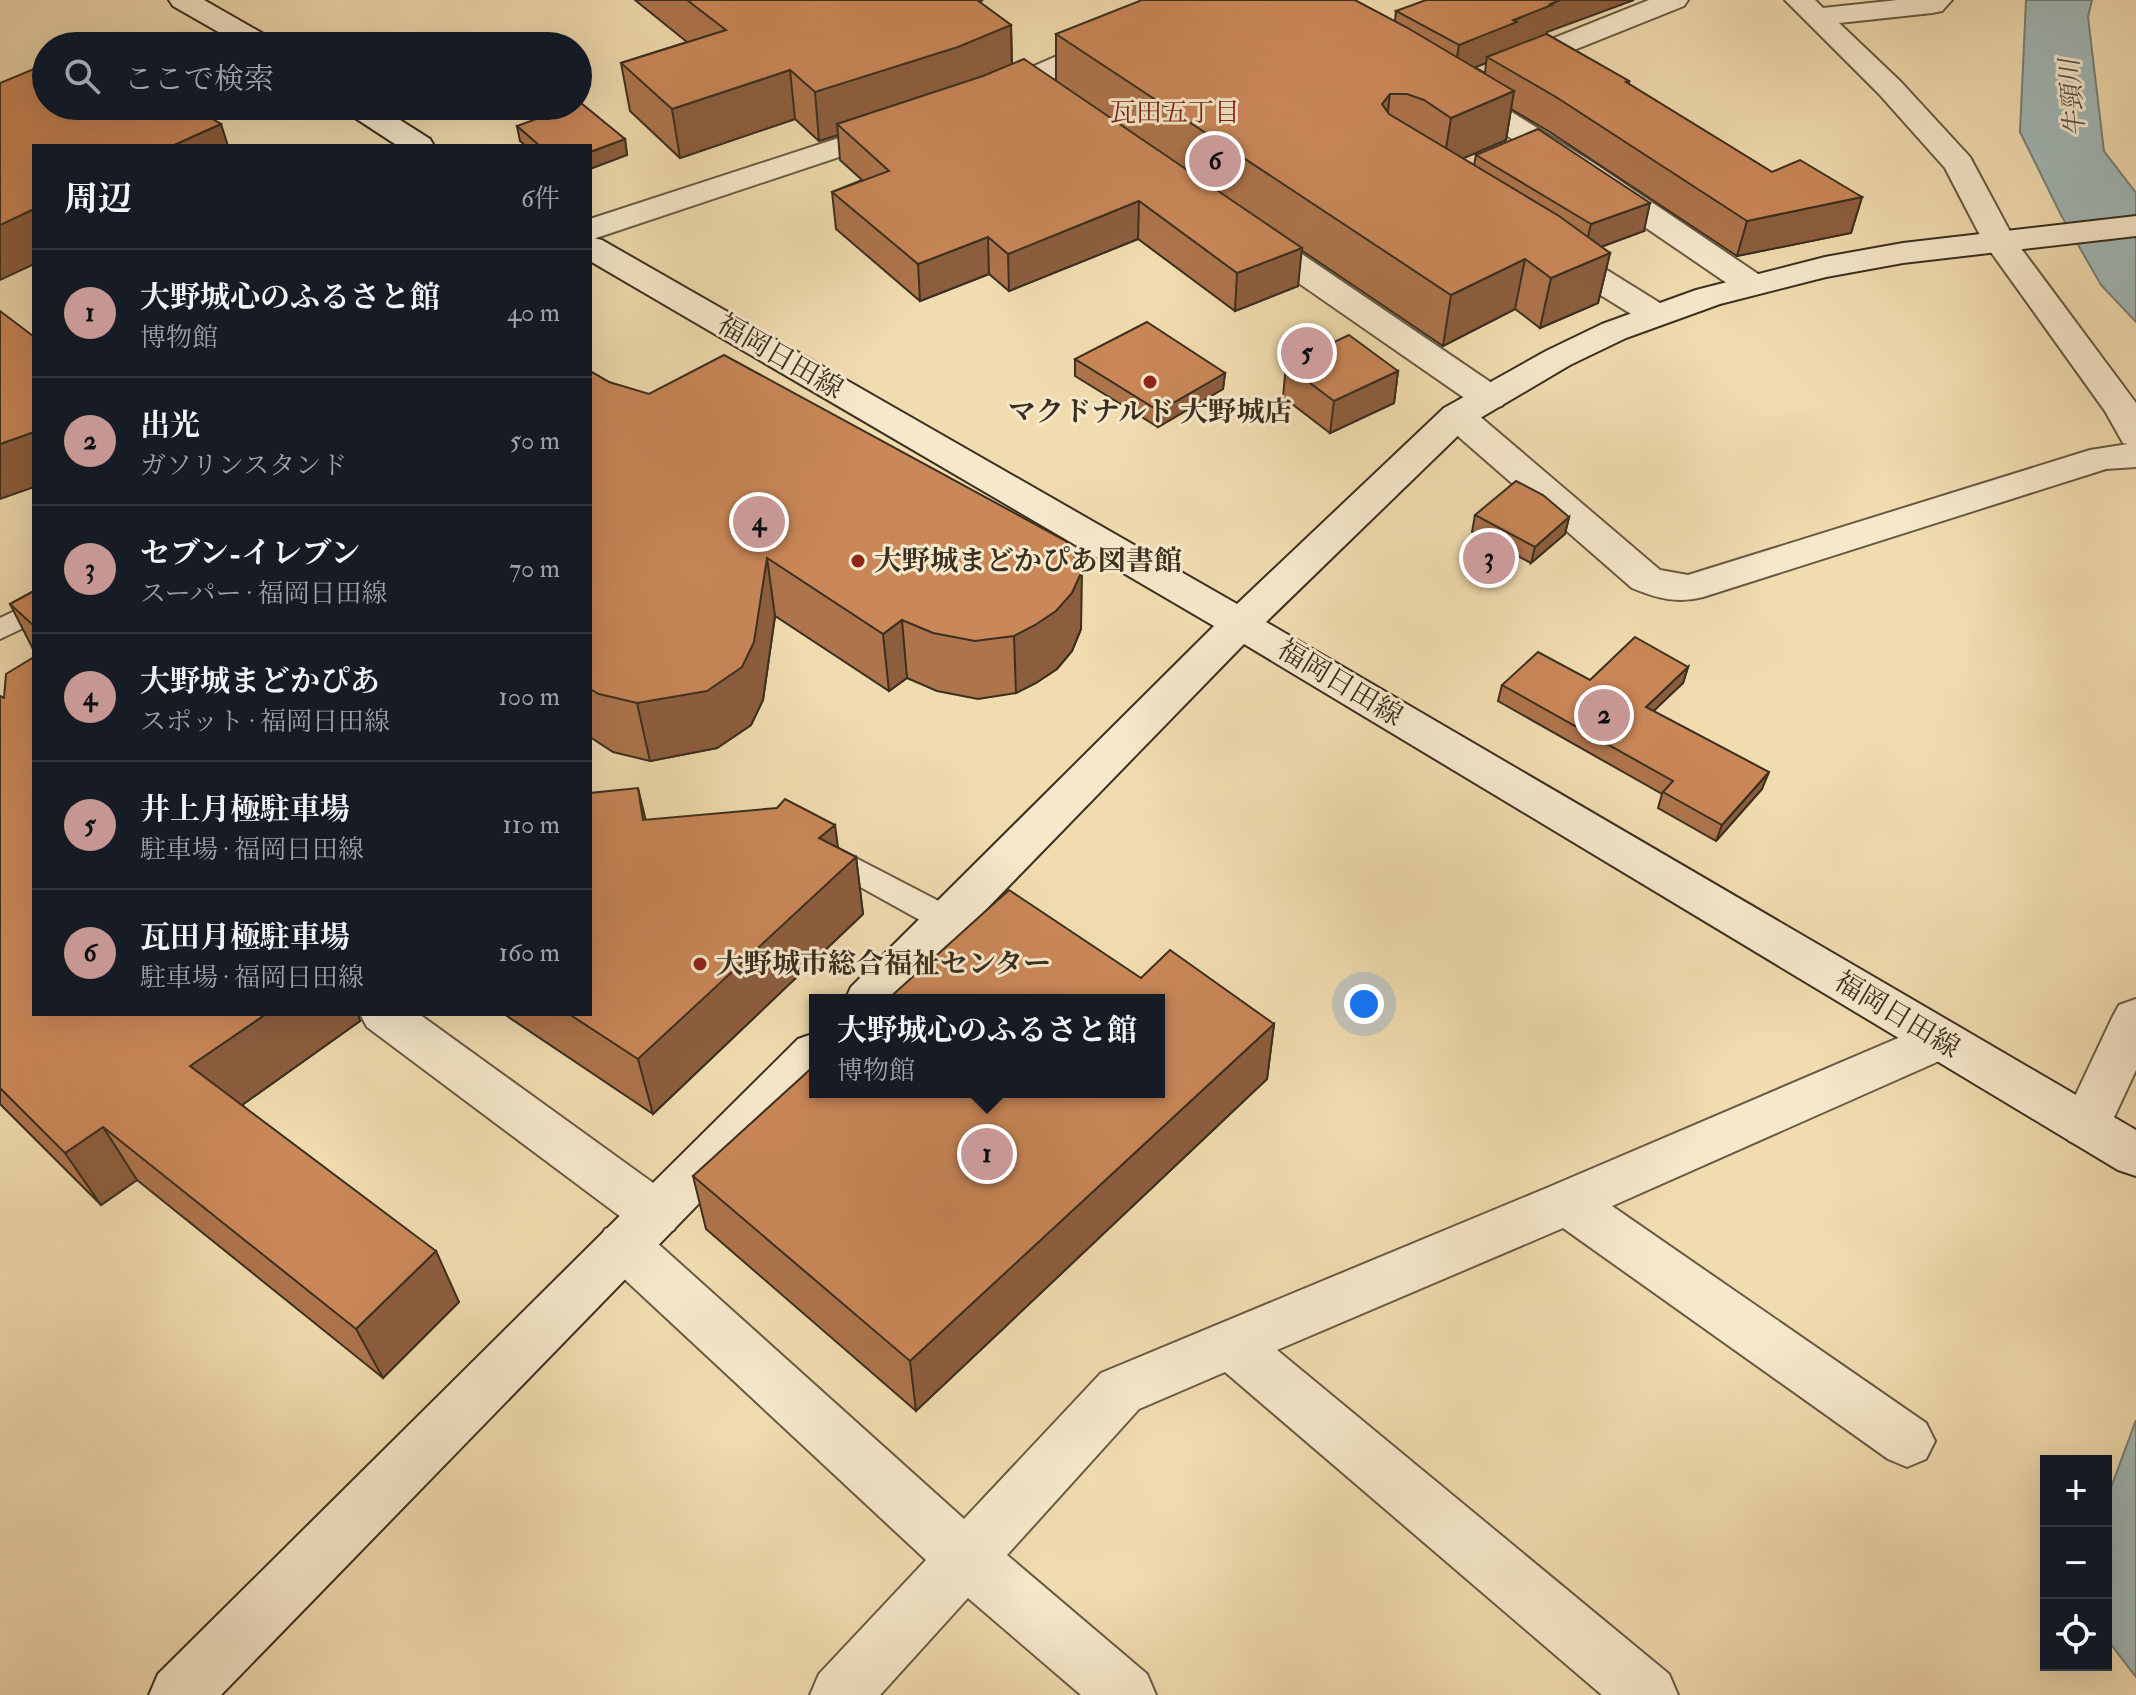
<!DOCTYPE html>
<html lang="ja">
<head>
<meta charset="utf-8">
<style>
  :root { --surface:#171b24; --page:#20242c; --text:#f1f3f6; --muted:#9ea1a6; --line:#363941; --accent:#c59692 }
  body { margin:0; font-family:"IM FELL Double Pica","Noto Serif JP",serif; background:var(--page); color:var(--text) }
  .controls { position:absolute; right:24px; bottom:24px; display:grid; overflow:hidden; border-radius:0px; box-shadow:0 8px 32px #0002 }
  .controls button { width:72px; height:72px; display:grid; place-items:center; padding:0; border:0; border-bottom:2px solid var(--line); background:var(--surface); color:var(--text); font:40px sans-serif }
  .you { position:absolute; left:1364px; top:1004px; width:28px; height:28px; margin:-20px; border:6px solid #fff; border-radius:50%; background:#1a73e8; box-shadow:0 0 0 12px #1a73e833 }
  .badge { display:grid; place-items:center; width:52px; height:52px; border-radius:50%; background:var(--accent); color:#111; font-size:26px; font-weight:700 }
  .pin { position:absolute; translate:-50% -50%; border:4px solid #fff; box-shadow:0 2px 8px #0006 }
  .popup { position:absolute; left:809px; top:994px; width:356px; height:104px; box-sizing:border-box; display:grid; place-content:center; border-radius:0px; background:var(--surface); filter:drop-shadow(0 2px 6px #0005); font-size:26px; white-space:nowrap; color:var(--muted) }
  .popup b { font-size:30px; color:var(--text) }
  .popup::after { content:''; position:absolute; left:50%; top:100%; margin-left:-16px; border:16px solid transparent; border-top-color:var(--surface) }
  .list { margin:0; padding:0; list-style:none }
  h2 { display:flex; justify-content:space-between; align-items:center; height:104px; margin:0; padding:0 32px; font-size:34px }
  h2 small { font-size:26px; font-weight:400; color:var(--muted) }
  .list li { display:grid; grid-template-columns:52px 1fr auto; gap:24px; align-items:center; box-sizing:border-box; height:128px; padding:0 32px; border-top:2px solid var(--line) }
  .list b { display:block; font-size:30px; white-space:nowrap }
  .list p { margin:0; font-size:26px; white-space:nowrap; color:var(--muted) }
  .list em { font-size:26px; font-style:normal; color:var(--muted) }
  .icon { flex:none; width:44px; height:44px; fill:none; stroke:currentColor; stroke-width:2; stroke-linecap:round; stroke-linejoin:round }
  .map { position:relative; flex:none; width:2136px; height:1695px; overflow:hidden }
  .search { position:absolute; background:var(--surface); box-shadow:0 8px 32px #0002; left:32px; top:32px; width:560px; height:88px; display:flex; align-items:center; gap:20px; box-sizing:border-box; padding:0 28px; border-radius:44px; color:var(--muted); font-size:30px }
  .panel { position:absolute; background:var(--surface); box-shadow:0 8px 32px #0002; left:32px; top:144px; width:560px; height:872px; border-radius:0px }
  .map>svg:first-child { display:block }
  .water { fill:#a1b8b7; stroke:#78817b; stroke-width:2 }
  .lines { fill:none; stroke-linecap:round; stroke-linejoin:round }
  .lane-casing { stroke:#685a44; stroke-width:4 }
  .street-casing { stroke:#685a44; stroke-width:4 }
  .secondary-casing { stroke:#3a2f20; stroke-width:4 }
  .lane { fill:#f6e8cb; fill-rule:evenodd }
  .street { fill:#f6e8cb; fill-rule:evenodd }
  .secondary { fill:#f6e8cb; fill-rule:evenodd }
  .wall { fill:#ae744c; stroke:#3a2f20; stroke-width:2; fill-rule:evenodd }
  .shaded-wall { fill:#8d5e3e; stroke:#3a2f20; stroke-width:2 }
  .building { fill:#ca8758; stroke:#3a2f20; stroke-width:2 }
  .poi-dot { fill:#8f2418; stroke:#f6e8cb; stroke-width:3 }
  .labels { text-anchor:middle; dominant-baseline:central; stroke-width:6; stroke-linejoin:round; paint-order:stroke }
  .far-water-label { font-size:26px; font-style:italic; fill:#545146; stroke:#f6e8cb }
  .far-neighbourhood-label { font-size:26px; fill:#7a1f14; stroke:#f6e8cb }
  .street-label { font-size:28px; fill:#3a2f20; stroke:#f6e8cb }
  .poi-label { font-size:28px; font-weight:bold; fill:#3a2f20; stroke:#f6e8cb; text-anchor:start }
</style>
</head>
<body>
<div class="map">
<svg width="2136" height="1695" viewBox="0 0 2136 1695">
  <rect width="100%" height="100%" fill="#f1dcaf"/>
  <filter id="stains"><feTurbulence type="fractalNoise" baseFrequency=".0025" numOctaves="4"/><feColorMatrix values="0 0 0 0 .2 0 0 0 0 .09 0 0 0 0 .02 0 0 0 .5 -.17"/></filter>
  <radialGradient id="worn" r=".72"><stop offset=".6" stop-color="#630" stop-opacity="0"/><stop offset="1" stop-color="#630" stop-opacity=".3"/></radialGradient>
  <!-- water -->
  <g class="water">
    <path d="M 2026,0 L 2092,0 L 2088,17 L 2104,151 L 2136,193 L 2136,322 L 2101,285 L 2061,215 L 2020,132 Z"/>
    <path d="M 2136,1420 L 2136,1677 L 2106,1638 L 2106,1501 Z"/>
  </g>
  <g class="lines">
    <!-- lane casing -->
    <g class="lane-casing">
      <g id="lane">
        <path d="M 34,602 L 34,623 L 0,639 L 0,618 Z"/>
        <path d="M 821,840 L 958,911 L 962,920 L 958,929 L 947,932 L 936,929 L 810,859 L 806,851 L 810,843 Z"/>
      </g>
    </g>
    <!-- street casing -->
    <g class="street-casing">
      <g id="street">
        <path d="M 1187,0 L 1225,0 L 1221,6 L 1000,102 L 989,105 L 978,102 L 974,96 L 978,90 Z"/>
        <path d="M 1649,0 L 1688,0 L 1684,6 L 1519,72 L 1509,75 L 1499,72 L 1494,66 L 1499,60 Z"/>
        <path d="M 1785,0 L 1815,0 L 1823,8 L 1898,0 L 1952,0 L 1942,11 L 1932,13 L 1839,23 L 1901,82 L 1970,157 L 2014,239 L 2136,403 L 2136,467 L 2106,469 L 1703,597 C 1677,604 1656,598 1632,588 L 1444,424 L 1439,416 L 1444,408 L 1457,405 L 1470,408 L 1660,570 L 1688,575 L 2090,450 L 2128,444 L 2123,443 L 2105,411 L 1983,241 L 1945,168 L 1879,94 Z"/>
        <path d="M 1456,81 L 1467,84 L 1595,164 L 1764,278 L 1769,285 L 1764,292 L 1752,295 L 1740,292 L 1573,178 L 1445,96 L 1441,90 L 1445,84 Z"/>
        <path d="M 894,120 L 905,123 L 909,129 L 905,135 L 590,240 L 590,219 Z"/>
        <path d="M 1250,224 L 1262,227 L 1502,390 L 1507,398 L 1502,406 L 1489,409 L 1476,406 L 1238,241 L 1234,234 L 1238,227 Z"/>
        <path d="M 1553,241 L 1565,244 L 1668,308 L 1673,315 L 1668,322 L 1656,325 L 1644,322 L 1541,258 L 1537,251 L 1541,244 Z"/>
        <path d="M 2136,999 L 2136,1070 L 2103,1141 L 2086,1147 L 2069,1141 L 2061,1126 L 2112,1018 L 2119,1005 Z"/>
        <path d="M 360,1014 L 419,1014 L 674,1198 L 681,1214 L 674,1230 L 656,1236 L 645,1232 L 964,1519 L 1101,1373 L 1549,1187 L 1938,1021 L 1955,1026 L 1962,1040 L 1955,1054 L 1612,1206 L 1926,1423 L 1935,1441 L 1926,1459 L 1907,1467 L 1888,1459 L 1563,1228 L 1277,1350 L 1669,1674 L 1678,1695 L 1602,1695 L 1225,1372 L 1139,1409 L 1007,1555 L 1147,1674 L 1156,1695 L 1081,1695 L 968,1598 L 880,1695 L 810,1695 L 819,1674 L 926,1560 L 605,1261 L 597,1245 L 605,1229 L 623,1222 L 633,1226 L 367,1027 Z"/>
      </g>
    </g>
    <!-- secondary casing -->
    <g class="secondary-casing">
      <g id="secondary">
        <path d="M 169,0 L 204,0 L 274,40 L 279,46 L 243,46 L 173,6 Z"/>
        <path d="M 342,106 L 378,106 L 430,139 L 434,146 L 398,146 L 346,112 Z"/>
        <path d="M 2136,216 L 2136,236 L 1903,263 L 1826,277 L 1720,304 L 1626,338 L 1570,365 L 1470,424 L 1266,622 L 2136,1130 L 2136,1176 L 2118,1170 L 1244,644 L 898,1000 L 845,1000 L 851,987 L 1214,626 L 590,261 L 590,237 L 602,240 L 1237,604 L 1444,408 L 1546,351 L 1602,324 L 1696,290 L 1825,257 L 1903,243 Z"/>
        <path d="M 815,1033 L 815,1084 L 221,1695 L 149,1695 L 158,1674 L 798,1039 Z"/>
      </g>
    </g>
    <!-- lane -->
    <use href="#lane" class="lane"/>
    <!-- street -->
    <use href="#street" class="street"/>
    <!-- secondary -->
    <use href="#secondary" class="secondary"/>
  </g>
  <!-- wall -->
  <g class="wall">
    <path d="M 635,0 L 983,0 L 979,2 L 1011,25 L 1012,64 L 1056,81 L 1056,34 L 1395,21 L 1396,11 L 1547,32 L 1547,34 L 1629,81 L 1629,84 L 1772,172 L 1862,197 L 1851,233 L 1737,256 L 1550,132 L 1511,109 L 1506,140 L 1462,158 L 1474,165 L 1476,155 L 1644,231 L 1601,247 L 1610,253 L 1598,303 L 1540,328 L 1515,309 L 1443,346 L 1301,250 L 1298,286 L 1235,311 L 1138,239 L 1009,291 L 989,274 L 920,301 L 836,229 L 832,192 L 862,180 L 840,160 L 838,135 L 819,141 L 795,119 L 680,158 L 630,111 L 621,63 L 687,42 ZM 1486,63 L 1485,73 L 1475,67 Z"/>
    <path d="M 517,126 L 625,139 L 627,155 L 590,146 L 526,146 L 520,141 Z"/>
    <path d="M 1075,359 L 1225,373 L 1223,389 L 1158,427 L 1075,376 Z"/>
    <path d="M 1286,365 L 1398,371 L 1394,403 L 1330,433 L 1283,397 Z"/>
    <path d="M 590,371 L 609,382 L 1081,629 L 1072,651 L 1057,669 L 1036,683 L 1016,693 L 978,699 L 937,691 L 907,678 L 889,691 L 775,616 L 763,700 L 751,725 L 717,748 L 650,761 L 613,752 L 590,737 Z"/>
    <path d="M 1475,515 L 1569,517 L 1565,534 L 1531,563 L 1472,532 Z"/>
    <path d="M 34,591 L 34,651 L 10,604 Z"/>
    <path d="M 1688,667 L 1683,683 L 1653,711 L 1762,789 L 1716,841 L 1658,808 L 1662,794 L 1498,701 L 1502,685 L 1590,680 Z"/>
    <path d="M 0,696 L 4,698 L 360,1021 L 242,1105 L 459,1302 L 383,1378 L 137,1180 L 101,1205 L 0,1104 Z"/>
    <path d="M 646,820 L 838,848 L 856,857 L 863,914 L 653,1114 L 504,1014 L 590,1014 Z"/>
    <path d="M 1141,978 L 1274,1024 L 1267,1079 L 916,1411 L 706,1229 L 693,1176 Z"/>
  </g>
  <!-- shaded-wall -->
  <g class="shaded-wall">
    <path d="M 1560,0 L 1634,0 L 1547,32 L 1547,35 L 1487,57 L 1486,63 L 1454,76 L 1459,45 Z"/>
    <path d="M 1011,25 L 1012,73 L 837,124 L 838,135 L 819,141 L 815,92 Z"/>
    <path d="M 790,70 L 795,119 L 680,158 L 672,109 Z"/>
    <path d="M 1514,91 L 1506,140 L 1443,167 L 1451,118 Z"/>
    <path d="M 1390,94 L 1384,143 L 1382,104 Z"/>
    <path d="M 221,124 L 228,146 L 172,146 Z"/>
    <path d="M 625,139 L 627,155 L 590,169 L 590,152 Z"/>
    <path d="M 1862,197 L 1851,233 L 1737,256 L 1747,221 Z"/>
    <path d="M 1139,201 L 1138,239 L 1009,291 L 1008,254 Z"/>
    <path d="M 1650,203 L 1644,231 L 1584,253 L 1591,224 Z"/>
    <path d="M 34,209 L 34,264 L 0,280 L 0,225 Z"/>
    <path d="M 988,237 L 989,274 L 920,301 L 918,264 Z"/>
    <path d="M 1302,248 L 1298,286 L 1235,311 L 1237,273 Z"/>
    <path d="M 1610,253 L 1598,303 L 1540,328 L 1551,278 Z"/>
    <path d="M 1525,259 L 1515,309 L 1443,346 L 1451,295 Z"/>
    <path d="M 1398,371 L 1394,403 L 1330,433 L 1334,401 Z"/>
    <path d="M 1225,373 L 1223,389 L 1158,427 L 1159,411 Z"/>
    <path d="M 34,432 L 34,487 L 0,499 L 0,444 Z"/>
    <path d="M 1569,517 L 1565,534 L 1531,563 L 1535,547 Z"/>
    <path d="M 767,558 L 775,616 L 763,700 L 751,725 L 717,748 L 650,761 L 637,703 Z"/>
    <path d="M 1082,571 L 1081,629 L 1072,651 L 1057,669 L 1036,683 L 1016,693 L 1014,636 Z"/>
    <path d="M 902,620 L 907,678 L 889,691 L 883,634 Z"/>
    <path d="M 1688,667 L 1683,683 L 1641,723 L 1646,707 Z"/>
    <path d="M 1769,772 L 1762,789 L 1716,841 L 1722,825 Z"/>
    <path d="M 638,788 L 652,846 L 643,820 Z"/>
    <path d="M 835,825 L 841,870 L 856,857 L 863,914 L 653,1114 L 638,1059 L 819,838 Z"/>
    <path d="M 266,1014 L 358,1014 L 360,1021 L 221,1120 L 190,1066 Z"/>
    <path d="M 1274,1024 L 1267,1079 L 916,1411 L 910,1361 Z"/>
    <path d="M 103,1127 L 137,1180 L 101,1205 L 65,1153 Z"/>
    <path d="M 436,1251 L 459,1302 L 383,1378 L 356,1329 Z"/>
  </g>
  <!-- building -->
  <g class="building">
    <path d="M 687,0 L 977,0 L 1011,25 L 958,47 L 815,92 L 790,70 L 672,109 L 621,63 L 726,30 Z"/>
    <path d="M 1142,0 L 1355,0 L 1406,27 L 1514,91 L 1451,118 L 1424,100 L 1407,94 L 1390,94 L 1382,104 L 1389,114 L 1559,216 L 1610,253 L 1551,278 L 1525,259 L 1451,295 L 1056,34 Z"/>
    <path d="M 1426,0 L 1560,0 L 1550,4 L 1552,5 L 1513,20 L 1517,22 L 1459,45 L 1396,11 Z"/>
    <path d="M 1546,34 L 1629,81 L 1626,82 L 1772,172 L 1800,160 L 1862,197 L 1747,221 L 1556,97 L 1487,57 Z"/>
    <path d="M 1024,59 L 1302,248 L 1237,273 L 1139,201 L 1008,254 L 988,237 L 918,264 L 832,192 L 889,171 L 837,124 L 983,76 Z"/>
    <path d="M 46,64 L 46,106 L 190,106 L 221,124 L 172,146 L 34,146 L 34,209 L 0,225 L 0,83 Z"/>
    <path d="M 581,103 L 625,139 L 590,152 L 590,146 L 540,146 L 517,126 L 571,106 L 578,106 L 578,104 Z"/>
    <path d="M 1538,129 L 1650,203 L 1591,224 L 1476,155 Z"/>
    <path d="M 0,311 L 33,336 L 34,335 L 34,432 L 0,444 Z"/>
    <path d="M 1147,322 L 1225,373 L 1159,411 L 1075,359 Z"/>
    <path d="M 1349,335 L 1398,371 L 1334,401 L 1286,365 Z"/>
    <path d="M 724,355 L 1066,541 L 1082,571 L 1072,593 L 1056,611 L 1035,625 L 1014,636 L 975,641 L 933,633 L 902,620 L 883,634 L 767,558 L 754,642 L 742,667 L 707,691 L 637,703 L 599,694 L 590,689 L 590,371 L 609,382 L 649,394 Z"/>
    <path d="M 1516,481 L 1543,495 L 1569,517 L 1535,547 L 1475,515 Z"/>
    <path d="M 34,591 L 34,626 L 10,604 Z"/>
    <path d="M 1635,637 L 1688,667 L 1646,707 L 1769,772 L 1722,825 L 1663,792 L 1673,781 L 1502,685 L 1538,652 L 1590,680 Z"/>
    <path d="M 34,657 L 34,1014 L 266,1014 L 190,1066 L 436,1251 L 356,1329 L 103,1127 L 65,1153 L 0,1088 L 0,696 L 4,698 L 6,674 Z"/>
    <path d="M 638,788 L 643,820 L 777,808 L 785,799 L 835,825 L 819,838 L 856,857 L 638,1059 L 569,1014 L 590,1014 L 590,793 Z"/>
    <path d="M 1009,890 L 1141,978 L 1170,950 L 1274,1024 L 910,1361 L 693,1176 L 815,1065 L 815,1092 L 1159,1092 L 1159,1000 L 887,1000 Z"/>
  </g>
  <!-- markers -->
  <g class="poi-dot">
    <circle cx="1150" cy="382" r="8"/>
    <circle cx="858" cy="561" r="8"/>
    <circle cx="700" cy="964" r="8"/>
  </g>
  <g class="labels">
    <!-- far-water labels -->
    <g class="far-water-label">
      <text transform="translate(2073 98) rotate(-95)">牛頸川</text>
    </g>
    <!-- far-neighbourhood labels -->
    <g class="far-neighbourhood-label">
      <text x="1175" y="113">瓦田五丁目</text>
    </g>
    <!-- street labels -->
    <g class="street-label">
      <text transform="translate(780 357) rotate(30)">福岡日田線</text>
      <text transform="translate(1340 683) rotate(31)">福岡日田線</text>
      <text transform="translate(1897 1015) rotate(31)">福岡日田線</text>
    </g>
    <!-- poi labels -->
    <g class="poi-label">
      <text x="1150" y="412" text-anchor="middle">マクドナルド 大野城店</text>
      <text x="874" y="561">大野城まどかぴあ図書館</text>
      <text x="716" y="964">大野城市総合福祉センター</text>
    </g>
  </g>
  <rect width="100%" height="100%" filter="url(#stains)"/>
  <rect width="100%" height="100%" fill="url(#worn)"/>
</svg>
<div class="controls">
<button>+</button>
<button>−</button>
<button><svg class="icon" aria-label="locate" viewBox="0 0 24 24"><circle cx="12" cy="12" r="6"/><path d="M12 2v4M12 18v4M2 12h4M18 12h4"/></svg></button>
</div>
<div class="you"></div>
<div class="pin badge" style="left:987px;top:1154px">1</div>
<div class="popup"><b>大野城心のふるさと館</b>博物館</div>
<div class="pin badge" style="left:1604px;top:715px">2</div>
<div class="pin badge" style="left:1489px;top:558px">3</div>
<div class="pin badge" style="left:759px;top:522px">4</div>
<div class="pin badge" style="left:1307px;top:353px">5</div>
<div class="pin badge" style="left:1215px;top:161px">6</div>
<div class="search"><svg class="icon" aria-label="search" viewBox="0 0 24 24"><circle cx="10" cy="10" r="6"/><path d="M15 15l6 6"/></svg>ここで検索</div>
<section class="panel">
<h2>周辺<small>6件</small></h2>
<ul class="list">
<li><span class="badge">1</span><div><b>大野城心のふるさと館</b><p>博物館</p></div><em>40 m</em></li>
<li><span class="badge">2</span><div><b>出光</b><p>ガソリンスタンド</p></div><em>50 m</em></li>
<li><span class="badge">3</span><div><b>セブン-イレブン</b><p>スーパー · 福岡日田線</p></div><em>70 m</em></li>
<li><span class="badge">4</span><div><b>大野城まどかぴあ</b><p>スポット · 福岡日田線</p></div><em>100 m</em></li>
<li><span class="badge">5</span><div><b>井上月極駐車場</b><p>駐車場 · 福岡日田線</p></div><em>110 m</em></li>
<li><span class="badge">6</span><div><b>瓦田月極駐車場</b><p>駐車場 · 福岡日田線</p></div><em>160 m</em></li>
</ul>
</section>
</div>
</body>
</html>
